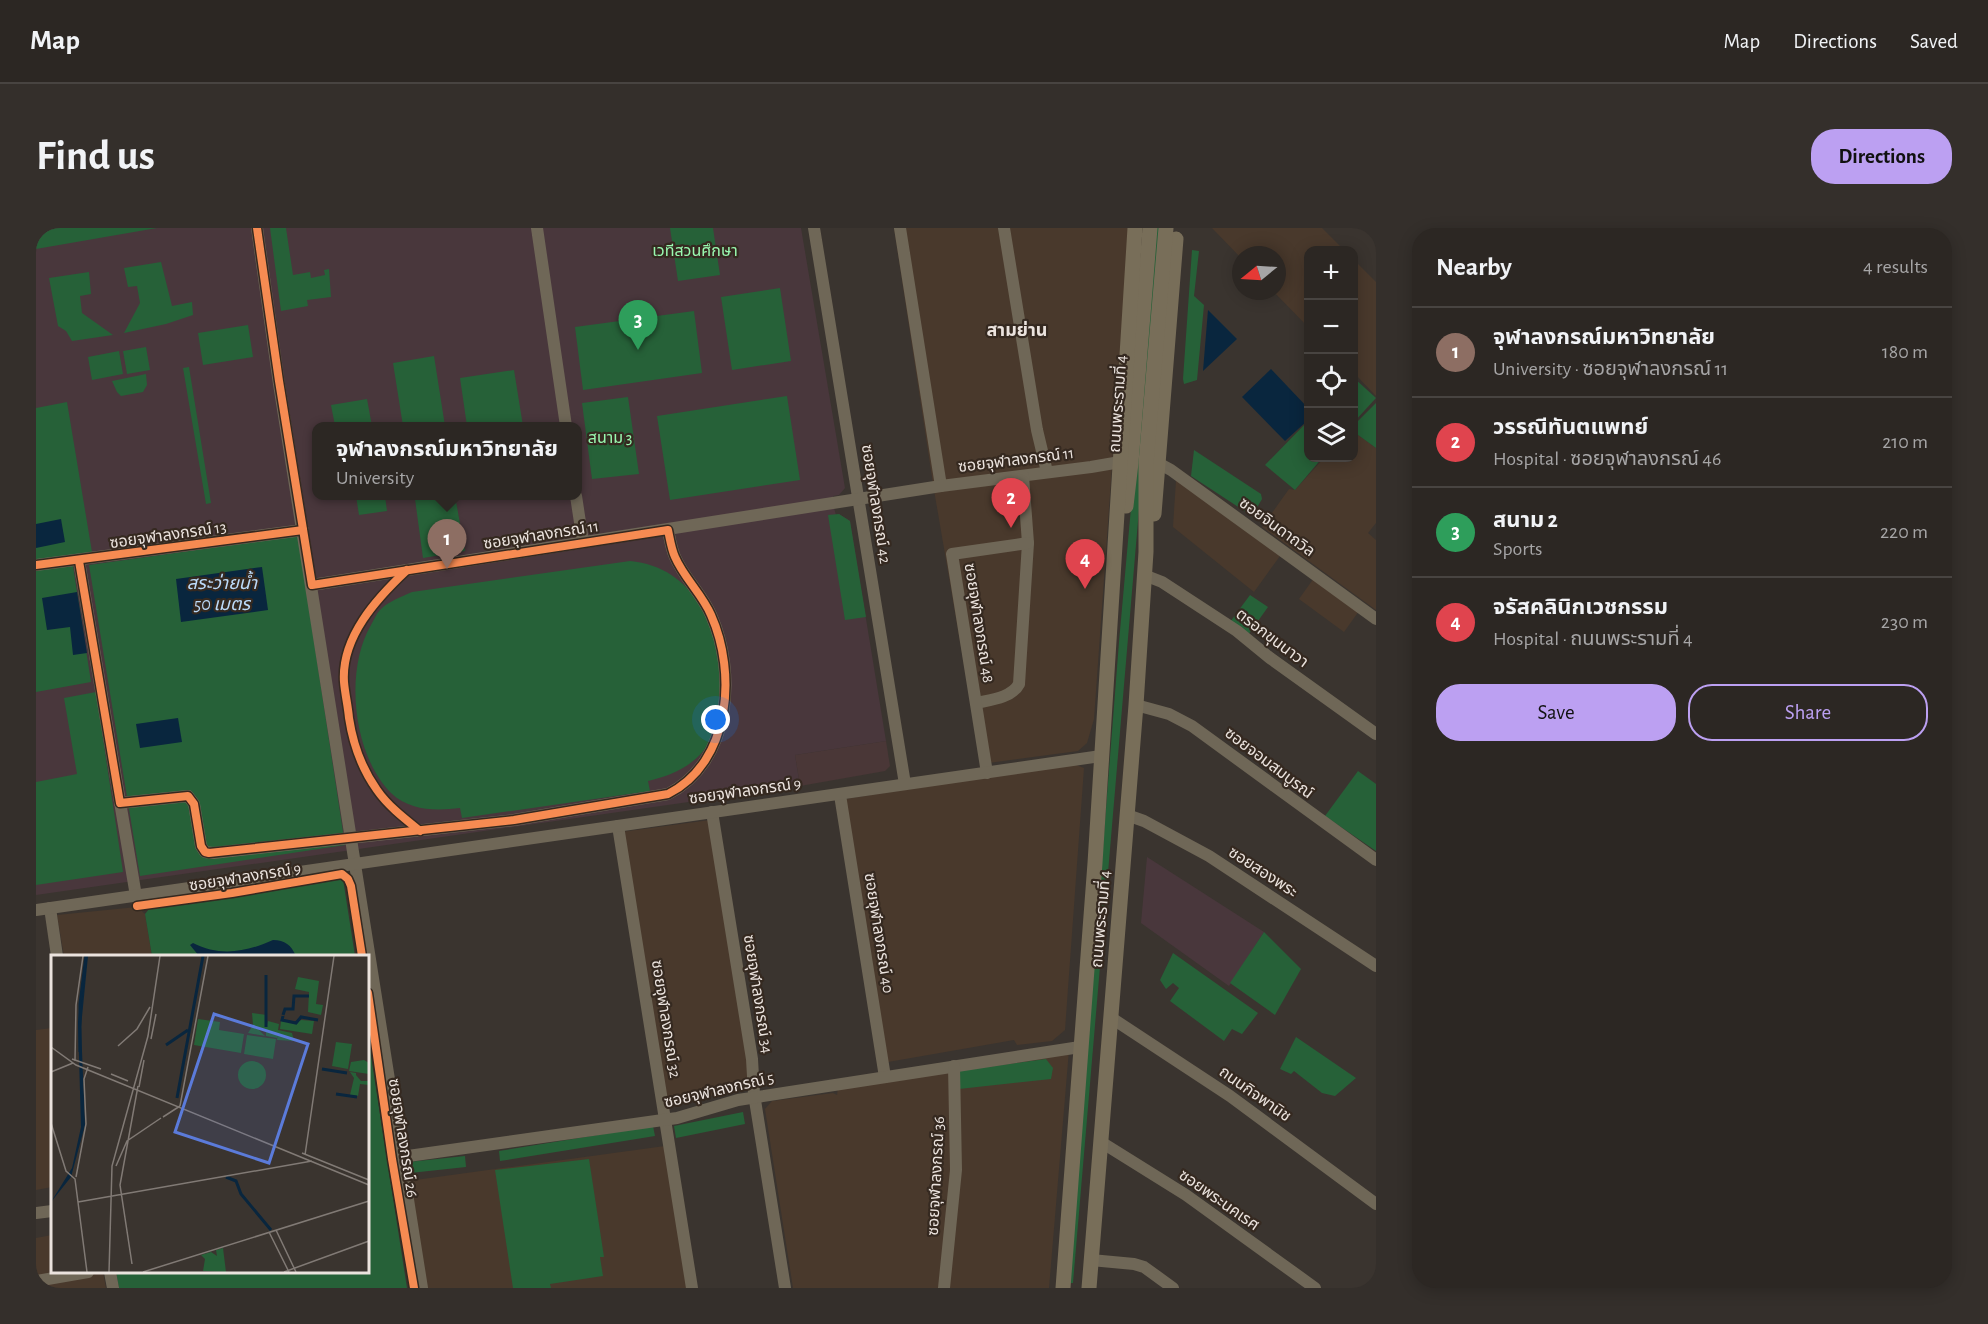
<!DOCTYPE html>
<html lang="en">
<head>
<meta charset="utf-8">
<style>
  :root { --surface:#2c2723; --page:#342f2b; --text:#f1f3f6; --muted:#a6a5a6; --line:#484441; --accent:#bca0f2 }
  body { margin:0; font-family:"Alegreya Sans","Noto Sans Thai",sans-serif; background:var(--page); color:var(--text) }
  .controls { position:absolute; right:18px; top:18px; display:grid; overflow:hidden; border-radius:12px; box-shadow:0 3px 15px #0003 }
  .controls button { width:54px; height:54px; display:grid; place-items:center; padding:0; border:0; border-bottom:2px solid var(--line); background:var(--surface); color:var(--text); font:30px sans-serif }
  .compass { position:absolute; left:1196px; top:18px; width:54px; height:54px; border-radius:50%; background:var(--surface); box-shadow:0 3px 15px #0003; rotate:252deg }
  .you { position:absolute; left:680px; top:492px; width:21px; height:21px; margin:-15px; border:4px solid #fff; border-radius:50%; background:#1a73e8; box-shadow:0 0 0 9px #1a73e833 }
  .badge { display:grid; place-items:center; width:39px; height:39px; border-radius:50%; background:var(--accent); color:#fff; font-size:20px; font-weight:700 }
  .pin { position:absolute; translate:-50% -50px; filter:drop-shadow(0 2px 3px #0008) }
  .pin::after { content:''; position:absolute; top:32px; width:21px; height:18px; background:inherit; clip-path:polygon(0 0,100% 0,50% 100%) }
  .popup { position:absolute; left:276px; top:194px; width:270px; height:78px; box-sizing:border-box; display:grid; place-content:center; border-radius:12px; background:var(--surface); filter:drop-shadow(0 2px 4px #0005); font-size:20px; white-space:nowrap; color:var(--muted) }
  .popup b { font-size:22px; color:var(--text) }
  .popup::after { content:''; position:absolute; left:50%; top:100%; margin-left:-12px; border:12px solid transparent; border-top-color:var(--surface) }
  .list { margin:0; padding:0; list-style:none }
  h2 { display:flex; justify-content:space-between; align-items:center; height:78px; margin:0; padding:0 24px; font-size:26px }
  h2 small { font-size:20px; font-weight:400; color:var(--muted) }
  .list li { display:grid; grid-template-columns:39px 1fr auto; gap:18px; align-items:center; box-sizing:border-box; height:90px; padding:0 24px; border-top:2px solid var(--line) }
  .list b { display:block; font-size:22px; white-space:nowrap }
  .list p { margin:0; font-size:20px; white-space:nowrap; color:var(--muted) }
  .list em { font-size:20px; font-style:normal; color:var(--muted) }
  .actions { display:flex; gap:12px; padding:18px 24px }
  .actions a { flex:1; padding:14px 0; border:2px solid var(--accent); border-radius:24px; text-align:center; font-size:21px; color:var(--accent) }
  .actions .main { background:var(--accent); color:#111 }
  .icon { flex:none; width:33px; height:33px; fill:none; stroke:currentColor; stroke-width:2; stroke-linecap:round; stroke-linejoin:round }
  .map { position:relative; flex:none; width:1340px; height:1060px; overflow:hidden; border-radius:24px }
  header { display:flex; align-items:center; gap:36px; box-sizing:border-box; height:84px; padding:0 30px; background:var(--surface); border-bottom:2px solid var(--line) }
  header strong { font-size:28px }
  nav { display:flex; gap:33px; margin-inline-start:auto; font-size:21px }
  .intro { display:flex; align-items:center; justify-content:space-between; box-sizing:border-box; height:144px; padding:0 36px }
  h1 { margin:0; font-size:42px }
  .button { padding:15px 27px; border-radius:24px; background:var(--accent); color:#111; font-size:21px; font-weight:700 }
  main { display:flex; gap:36px; padding:0 36px }
  aside { flex:1; background:var(--surface); border-radius:24px; box-shadow:0 3px 15px #0003 }
  .map>svg:first-child { display:block }
  .built { fill:#49392c }
  .industrial { fill:#4a3737 }
  .education { fill:#49373c; fill-rule:evenodd }
  .green { fill:#266138 }
  .water { fill:#09263e }
  .lines { fill:none; stroke-linecap:round; stroke-linejoin:round }
  .minor { stroke:#6f6757; stroke-width:12 }
  .major { stroke:#786e59; stroke-width:15 }
  .cycleway-casing { stroke:#352920; stroke-width:11 }
  .cycleway { stroke:#f68b52; stroke-width:8 }
  .labels { text-anchor:middle; dominant-baseline:central; stroke-width:4.5; stroke-linejoin:round; paint-order:stroke }
  .park-label { font-size:16px; fill:#99f9b0; stroke:#352920 }
  .street-label { font-size:16px; fill:#ebe3de; stroke:#352920 }
  .neighbourhood-label { font-size:18px; font-weight:bold; fill:#ebe3de; stroke:#352920 }
  .water-label { font-size:18px; font-style:italic; fill:#bcdbfa; stroke:#352920 }
  .inset-river { fill:none; stroke:#09263e; stroke-width:3 }
  .inset-road { fill:none; stroke:#817a75; stroke-width:1.5 }
  .view { fill:#5b7bda; fill-opacity:0.15; stroke:#5b7bda; stroke-width:3 }
  .inset-edge { fill:none; stroke:#ebe3de; stroke-width:3 }
</style>
</head>
<body>
<header>
<strong>Map</strong>
<nav><a>Map</a><a>Directions</a><a>Saved</a></nav>
</header>
<div class="intro"><h1>Find us</h1><a class="button">Directions</a></div>
<main>
<div class="map">
<svg width="1340" height="1060" viewBox="0 0 1340 1060">
  <rect width="100%" height="100%" fill="#3a342f"/>
  <!-- built -->
  <g class="built">
    <path d="M 858,0 L 1093,0 L 1058,491 L 1051,515 L 1042,523 L 945,536 L 898,262 Z"/>
    <path d="M 1176,0 L 1286,0 L 1308,22 L 1272,22 L 1272,99 L 1237,63 L 1241,63 L 1241,27 L 1205,27 L 1205,30 Z"/>
    <path d="M 1318,32 L 1340,54 L 1340,168 L 1318,145 Z"/>
    <path d="M 1318,204 L 1340,220 L 1340,295 L 1332,305 L 1340,312 L 1340,382 L 1226,299 L 1253,261 L 1259,262 L 1288,230 L 1318,230 Z"/>
    <path d="M 1140,252 L 1244,328 L 1218,364 L 1137,299 Z"/>
    <path d="M 1278,350 L 1323,383 L 1308,404 L 1263,371 Z"/>
    <path d="M 1038,536 L 1048,540 L 1029,802 L 1016,813 L 981,817 L 978,812 L 852,834 L 809,571 Z"/>
    <path d="M 674,592 L 716,861 L 630,875 L 585,604 Z"/>
    <path d="M 101,679 L 109,686 L 116,728 L 28,728 L 21,687 Z"/>
    <path d="M 16,800 L 16,959 L 0,962 L 0,802 Z"/>
    <path d="M 1033,822 L 1013,1060 L 757,1060 L 729,881 L 736,873 L 797,865 L 801,867 L 802,860 Z"/>
    <path d="M 629,918 L 651,1060 L 389,1060 L 372,953 Z"/>
    <path d="M 16,1007 L 16,1044 L 67,1044 L 70,1060 L 0,1060 L 0,1010 Z"/>
  </g>
  <!-- industrial -->
  <path class="industrial" d="M 850,513 L 854,538 L 849,543 L 764,558 L 759,527 Z"/>
  <!-- education -->
  <g class="education">
    <path d="M 0,0 L 765,0 L 809,260 L 803,267 L 797,268 L 798,280 L 800,287 L 803,286 L 814,293 L 850,513 L 759,527 L 764,558 L 0,667 ZM 280,198 L 542,198 L 542,268 L 280,268 Z"/>
    <path d="M 1111,629 L 1228,704 L 1193,758 L 1105,695 Z"/>
  </g>
  <!-- green -->
  <g class="green">
    <path d="M 0,0 L 121,0 L 0,21 Z"/>
    <path d="M 234,0 L 250,0 L 257,47 L 274,44 L 275,50 L 289,47 L 288,42 L 293,41 L 295,69 L 271,72 L 272,78 L 245,83 Z"/>
    <path d="M 634,0 L 677,0 L 684,47 L 642,53 Z"/>
    <path d="M 1120,0 L 1127,0 L 1037,1055 L 1033,1055 L 1083,414 Z"/>
    <path d="M 1156,22 L 1163,23 L 1158,68 L 1168,77 L 1161,152 L 1148,156 L 1147,151 Z"/>
    <path d="M 125,34 L 136,78 L 156,74 L 157,87 L 130,96 L 88,105 L 104,75 L 101,58 L 92,59 L 88,40 Z"/>
    <path d="M 53,44 L 55,66 L 44,68 L 46,85 L 77,107 L 36,113 L 30,103 L 22,98 L 13,50 Z"/>
    <path d="M 744,60 L 755,133 L 696,142 L 685,69 Z"/>
    <path d="M 658,83 L 666,145 L 547,162 L 539,99 Z"/>
    <path d="M 212,97 L 217,129 L 167,137 L 162,105 Z"/>
    <path d="M 110,119 L 114,142 L 91,146 L 87,123 Z"/>
    <path d="M 83,123 L 87,146 L 56,152 L 52,129 Z"/>
    <path d="M 398,128 L 409,198 L 367,198 L 357,135 Z"/>
    <path d="M 153,139 L 175,275 L 170,276 L 147,140 Z"/>
    <path d="M 478,142 L 487,198 L 431,198 L 424,150 Z"/>
    <path d="M 110,146 L 111,157 L 107,164 L 85,168 L 81,164 L 76,153 Z"/>
    <path d="M 1318,150 L 1340,170 L 1318,194 Z"/>
    <path d="M 751,168 L 764,252 L 634,272 L 621,188 Z"/>
    <path d="M 592,169 L 603,246 L 556,251 L 546,175 Z"/>
    <path d="M 331,171 L 336,198 L 299,198 L 295,177 Z"/>
    <path d="M 31,174 L 56,324 L 0,332 L 0,180 Z"/>
    <path d="M 1340,175 L 1340,220 L 1318,204 L 1318,197 Z"/>
    <path d="M 1272,193 L 1272,230 L 1286,230 L 1259,262 L 1229,237 Z"/>
    <path d="M 1158,222 L 1225,266 L 1226,271 L 1216,288 L 1155,248 Z"/>
    <path d="M 320,268 L 349,268 L 351,283 L 323,287 Z"/>
    <path d="M 401,268 L 419,268 L 429,323 L 387,330 L 379,271 Z"/>
    <path d="M 803,286 L 814,293 L 830,389 L 809,392 L 792,287 Z"/>
    <path d="M 262,308 L 309,617 L 104,648 L 53,337 Z"/>
    <path d="M 594,333 C 658,339 684,399 684,457 C 684,475 683,494 675,511 C 662,536 638,547 612,553 L 614,563 L 426,590 L 424,580 C 400,583 374,583 355,565 C 317,527 308,443 335,397 C 338,392 340,386 344,382 C 353,373 365,369 376,364 Z"/>
    <path d="M 37,338 L 55,454 L 0,464 L 0,342 Z"/>
    <path d="M 1214,367 L 1232,379 L 1212,407 L 1194,394 Z"/>
    <path d="M 60,464 L 87,644 L 0,657 L 0,554 L 41,546 L 28,470 Z"/>
    <path d="M 1322,543 L 1340,556 L 1340,623 L 1289,588 Z"/>
    <path d="M 302,650 L 307,651 L 319,728 L 116,728 L 109,686 L 113,681 Z"/>
    <path d="M 1228,704 L 1265,741 L 1239,787 L 1194,755 Z"/>
    <path d="M 1137,725 L 1222,785 L 1206,806 L 1196,801 L 1188,813 L 1134,773 L 1143,760 L 1137,755 L 1130,761 L 1124,752 Z"/>
    <path d="M 332,809 L 371,1060 L 83,1060 L 80,1044 L 332,1044 Z"/>
    <path d="M 1260,809 L 1320,850 L 1299,868 L 1286,865 L 1258,843 L 1255,846 L 1244,841 Z"/>
    <path d="M 1010,831 L 1017,840 L 1015,851 L 923,861 L 921,843 Z"/>
    <path d="M 707,884 L 709,896 L 640,910 L 638,898 Z"/>
    <path d="M 617,898 L 619,908 L 464,933 L 463,923 Z"/>
    <path d="M 429,928 L 430,939 L 374,945 L 373,934 Z"/>
    <path d="M 553,931 L 568,1029 L 564,1029 L 567,1048 L 514,1056 L 515,1060 L 477,1060 L 459,942 Z"/>
  </g>
  <!-- water -->
  <g class="water">
    <path d="M 1172,82 L 1201,111 L 1167,143 Z"/>
    <path d="M 1235,141 L 1272,180 L 1272,192 L 1249,213 L 1206,169 Z"/>
    <path d="M 25,291 L 29,314 L 0,320 L 0,296 Z"/>
    <path d="M 226,339 L 232,382 L 145,394 L 140,351 Z"/>
    <path d="M 41,364 L 51,425 L 37,427 L 34,399 L 11,402 L 6,370 Z"/>
    <path d="M 142,490 L 146,514 L 104,520 L 100,496 Z"/>
    <path d="M 237,712 C 249,712 255,717 260,728 L 163,728 L 154,717 L 157,715 C 184,729 210,724 237,712 Z"/>
  </g>
  <g class="lines">
    <!-- minor -->
    <g class="minor">
      <path d="M 221,0 L 243,156 L 386,1060"/>
      <path d="M 501,0 L 530,198"/>
      <path d="M 778,0 L 869,556"/>
      <path d="M 864,0 L 905,258"/>
      <path d="M 968,0 L 1001,202 L 1011,244"/>
      <path d="M 1122,235 L 1135,242 L 1340,391"/>
      <path d="M 540,268 L 547,314"/>
      <path d="M 43,333 L 100,668"/>
      <path d="M 0,337 L 267,302"/>
      <path d="M 1108,347 L 1126,354 L 1201,403 L 1234,430 L 1340,506"/>
      <path d="M 276,357 L 905,258 L 1055,239 L 1084,234"/>
      <path d="M 940,475 C 953,472 976,470 983,456 L 992,315 L 987,248"/>
      <path d="M 1100,477 L 1133,486 L 1156,498 L 1340,632"/>
      <path d="M 951,545 L 916,326 L 992,315"/>
      <path d="M 804,567 L 849,849"/>
      <path d="M 84,575 L 152,568 L 158,576 L 165,618 L 169,624 L 177,625 L 478,592 L 632,566 C 695,534 701,445 675,387 C 666,366 648,350 639,329 C 635,320 634,311 632,302"/>
      <path d="M 676,584 L 716,831 L 718,866 L 749,1060"/>
      <path d="M 1091,587 L 1108,593 L 1173,628 L 1340,738"/>
      <path d="M 582,598 L 656,1060"/>
      <path d="M 14,680 L 21,728"/>
      <path d="M 0,682 L 1065,528"/>
      <path d="M 1074,789 L 1194,868 L 1340,976"/>
      <path d="M 1065,914 L 1150,967 L 1279,1060"/>
      <path d="M 365,929 L 641,890 L 702,872 L 1044,819"/>
      <path d="M 0,985 L 16,983"/>
      <path d="M 1055,1032 L 1098,1036 L 1108,1039 L 1137,1060"/>
      <path d="M 74,1044 L 77,1060"/>
      <path d="M 0,1053 L 52,1044"/>
      <path d="M 908,1060 L 920,942 L 918,838"/>
    </g>
    <!-- major -->
    <g class="major">
      <path d="M 1090,278 L 1095,235 L 1114,0"/>
      <path d="M 1118,286 L 1140,11"/>
      <path d="M 1027,1060 L 1059,635 L 1099,0"/>
      <path d="M 1053,1060 L 1100,477 L 1110,324 L 1110,235 L 1130,0"/>
    </g>
    <!-- cycleway casing -->
    <g class="cycleway-casing">
      <g id="cycleway">
        <path d="M 43,333 L 84,575 L 152,568 L 158,576 L 165,618 L 169,624 L 173,625 L 478,592 L 632,566 C 695,534 701,445 675,387 C 666,366 648,350 639,329 C 635,320 634,311 632,302 L 276,357 L 243,153 L 221,0"/>
        <path d="M 0,337 L 267,302"/>
        <path d="M 371,342 C 341,370 305,409 308,454 C 309,466 312,478 313,490 C 317,516 326,541 341,562 C 352,578 369,591 384,603"/>
        <path d="M 101,678 L 196,665 L 306,646 L 312,651 L 315,658 L 326,728"/>
        <path d="M 332,765 L 356,931 L 378,1060"/>
      </g>
    </g>
    <!-- cycleway -->
    <use href="#cycleway" class="cycleway"/>
  </g>
  <g class="labels">
    <!-- park labels -->
    <g class="park-label">
      <text x="659" y="23">เวทีสวนศึกษา</text>
      <text x="574" y="210">สนาม 3</text>
    </g>
    <!-- street labels -->
    <g class="street-label">
      <text transform="translate(1082 176) rotate(-86)">ถนนพระรามที่ 4</text>
      <text transform="translate(980 232) rotate(-7)">ซอยจุฬาลงกรณ์ 11</text>
      <text transform="translate(840 276) rotate(81)">ซอยจุฬาลงกรณ์ 42</text>
      <text transform="translate(1241 299) rotate(36)">ซอยจินดาถวิล</text>
      <text transform="translate(132 307) rotate(-8)">ซอยจุฬาลงกรณ์ 13</text>
      <text transform="translate(505 307) rotate(-9)">ซอยจุฬาลงกรณ์ 11</text>
      <text transform="translate(943 395) rotate(81)">ซอยจุฬาลงกรณ์ 48</text>
      <text transform="translate(1236 410) rotate(37)">ตรอกขุนนาวา</text>
      <text transform="translate(1233 535) rotate(37)">ซอยจอมสมบูรณ์</text>
      <text transform="translate(709 563) rotate(-8)">ซอยจุฬาลงกรณ์ 9</text>
      <text transform="translate(1227 644) rotate(33)">ซอยสองพระ</text>
      <text transform="translate(209 649) rotate(-9)">ซอยจุฬาลงกรณ์ 9</text>
      <text transform="translate(1065 691) rotate(-85)">ถนนพระรามที่ 4</text>
      <text transform="translate(843 705) rotate(81)">ซอยจุฬาลงกรณ์ 40</text>
      <text transform="translate(722 766) rotate(81)">ซอยจุฬาลงกรณ์ 34</text>
      <text transform="translate(630 791) rotate(81)">ซอยจุฬาลงกรณ์ 32</text>
      <text transform="translate(683 862) rotate(-13)">ซอยจุฬาลงกรณ์ 5</text>
      <text transform="translate(1219 866) rotate(35)">ถนนกิจพานิช</text>
      <text transform="translate(367 910) rotate(81)">ซอยจุฬาลงกรณ์ 26</text>
      <text transform="translate(900 948) rotate(-87)">ซอยจุฬาลงกรณ์ 36</text>
      <text transform="translate(1183 972) rotate(35)">ซอยพระนคเรศ</text>
    </g>
    <!-- neighbourhood labels -->
    <g class="neighbourhood-label">
      <text x="981" y="103">สามย่าน</text>
    </g>
    <!-- water labels -->
    <g class="water-label">
      <text x="186" y="356">สระว่ายน้ำ<tspan x="186" dy="21">50 เมตร</tspan></text>
    </g>
  </g>
  <!-- overview -->
  <g transform="translate(15 727)">
    <rect width="318" height="318" fill="#3a342f"/>
    <path d="M 247,22 L 268,26 L 265,49 L 272,50 L 270,60 L 257,57 L 258,37 L 244,34 ZM 201,58 L 216,60 L 215,72 L 217,66 L 228,69 L 227,75 L 241,78 L 243,86 L 226,85 L 227,76 L 226,83 L 215,81 L 215,74 L 207,74 L 214,81 L 197,78 L 202,70 ZM 147,64 L 169,67 L 168,75 L 193,79 L 190,98 L 143,90 ZM 250,65 L 263,66 L 261,79 L 229,74 L 230,66 L 245,68 ZM 196,80 L 225,84 L 222,104 L 193,99 ZM 285,87 L 301,89 L 297,114 L 281,111 ZM 313,105 L 318,108 L 318,119 L 298,116 L 300,107 ZM187 120a14 14 0 1 1 28 0a14 14 0 1 1-28 0ZM 299,117 L 305,118 L 305,124 L 305,120 L 310,126 L 318,126 L 318,130 L 309,129 L 307,141 L 299,140 L 303,123 ZM 172,293 L 175,317 L 152,316 L 154,304 L 150,300 L 160,297 L 166,301 L 165,295 Z" fill="#266138"/>
    <path d="M 34,1 L 37,1 L 30,72 L 34,170 L 20,222 L 0,247 L 21,213 L 30,172 L 27,67 Z" fill="#09263e"/>
    <path class="inset-river" d="M 215,20 L 215,72M 232,60 L 234,54 L 242,54 L 243,41 L 258,41M 232,61 L 231,65 L 245,68 L 250,62 L 267,65M 115,90 L 137,75M 29,97 L 29,49 L 35,1M 271,114 L 296,118M 285,139 L 306,142M 126,143 L 152,1M 175,222 L 185,226 L 190,239 L 220,275"/>
    <path class="inset-road" d="M 100,84 L 105,59M 67,91 L 86,74 L 99,52M 0,92 L 25,110 L 318,230M 21,104 L 50,114M 24,106 L 25,50 L 32,1M 0,117 L 22,108M 60,119 L 77,126M 88,132 L 93,105M 129,151 L 157,1M 112,162 L 129,151M 0,168 L 15,216 L 24,224 L 36,317M 251,198 L 318,225M 254,200 L 283,1M 65,211 L 76,186 L 110,163M 25,222 L 35,169 L 33,124 L 37,112M 27,247 L 261,206M 225,275 L 245,317M 218,277 L 238,317M 81,309 L 69,230 L 87,131M 58,317 L 61,211 L 97,81 L 109,1M 92,317 L 318,246M 233,317 L 318,286"/>
    <path class="view" d="M 163,59 L 257,89 L 218,208 L 124,177 Z"/>
    <rect width="318" height="318" class="inset-edge"/>
  </g>
</svg>
<div class="controls">
<button>+</button>
<button>−</button>
<button><svg class="icon" aria-label="locate" viewBox="0 0 24 24"><circle cx="12" cy="12" r="6"/><path d="M12 2v4M12 18v4M2 12h4M18 12h4"/></svg></button>
<button><svg class="icon" aria-label="layers" viewBox="0 0 24 24"><path d="M12 4l9 5-9 5-9-5zM3 14l9 5 9-5"/></svg></button>
</div>
<svg class="compass" viewBox="-18 -18 36 36"><path d="M0-13l5 13h-10z" fill="#e53935"/><path d="M0 13l5-13h-10z" fill="#a6a5a6"/></svg>
<div class="you"></div>
<div class="pin badge" style="left:411px;top:341px;background:#8d6e63">1</div>
<div class="popup"><b>จุฬาลงกรณ์มหาวิทยาลัย</b>University</div>
<div class="pin badge" style="left:975px;top:300px;background:#e0444e">2</div>
<div class="pin badge" style="left:602px;top:122px;background:#2e9e5b">3</div>
<div class="pin badge" style="left:1049px;top:361px;background:#e0444e">4</div>
</div>
<aside>
<h2>Nearby<small>4 results</small></h2>
<ul class="list">
<li><span class="badge" style="background:#8d6e63">1</span><div><b>จุฬาลงกรณ์มหาวิทยาลัย</b><p>University · ซอยจุฬาลงกรณ์ 11</p></div><em>180 m</em></li>
<li><span class="badge" style="background:#e0444e">2</span><div><b>วรรณีทันตแพทย์</b><p>Hospital · ซอยจุฬาลงกรณ์ 46</p></div><em>210 m</em></li>
<li><span class="badge" style="background:#2e9e5b">3</span><div><b>สนาม 2</b><p>Sports</p></div><em>220 m</em></li>
<li><span class="badge" style="background:#e0444e">4</span><div><b>จรัสคลินิกเวชกรรม</b><p>Hospital · ถนนพระรามที่ 4</p></div><em>230 m</em></li>
</ul>
<div class="actions"><a class="main">Save</a><a>Share</a></div>
</aside>
</main>
</body>
</html>
